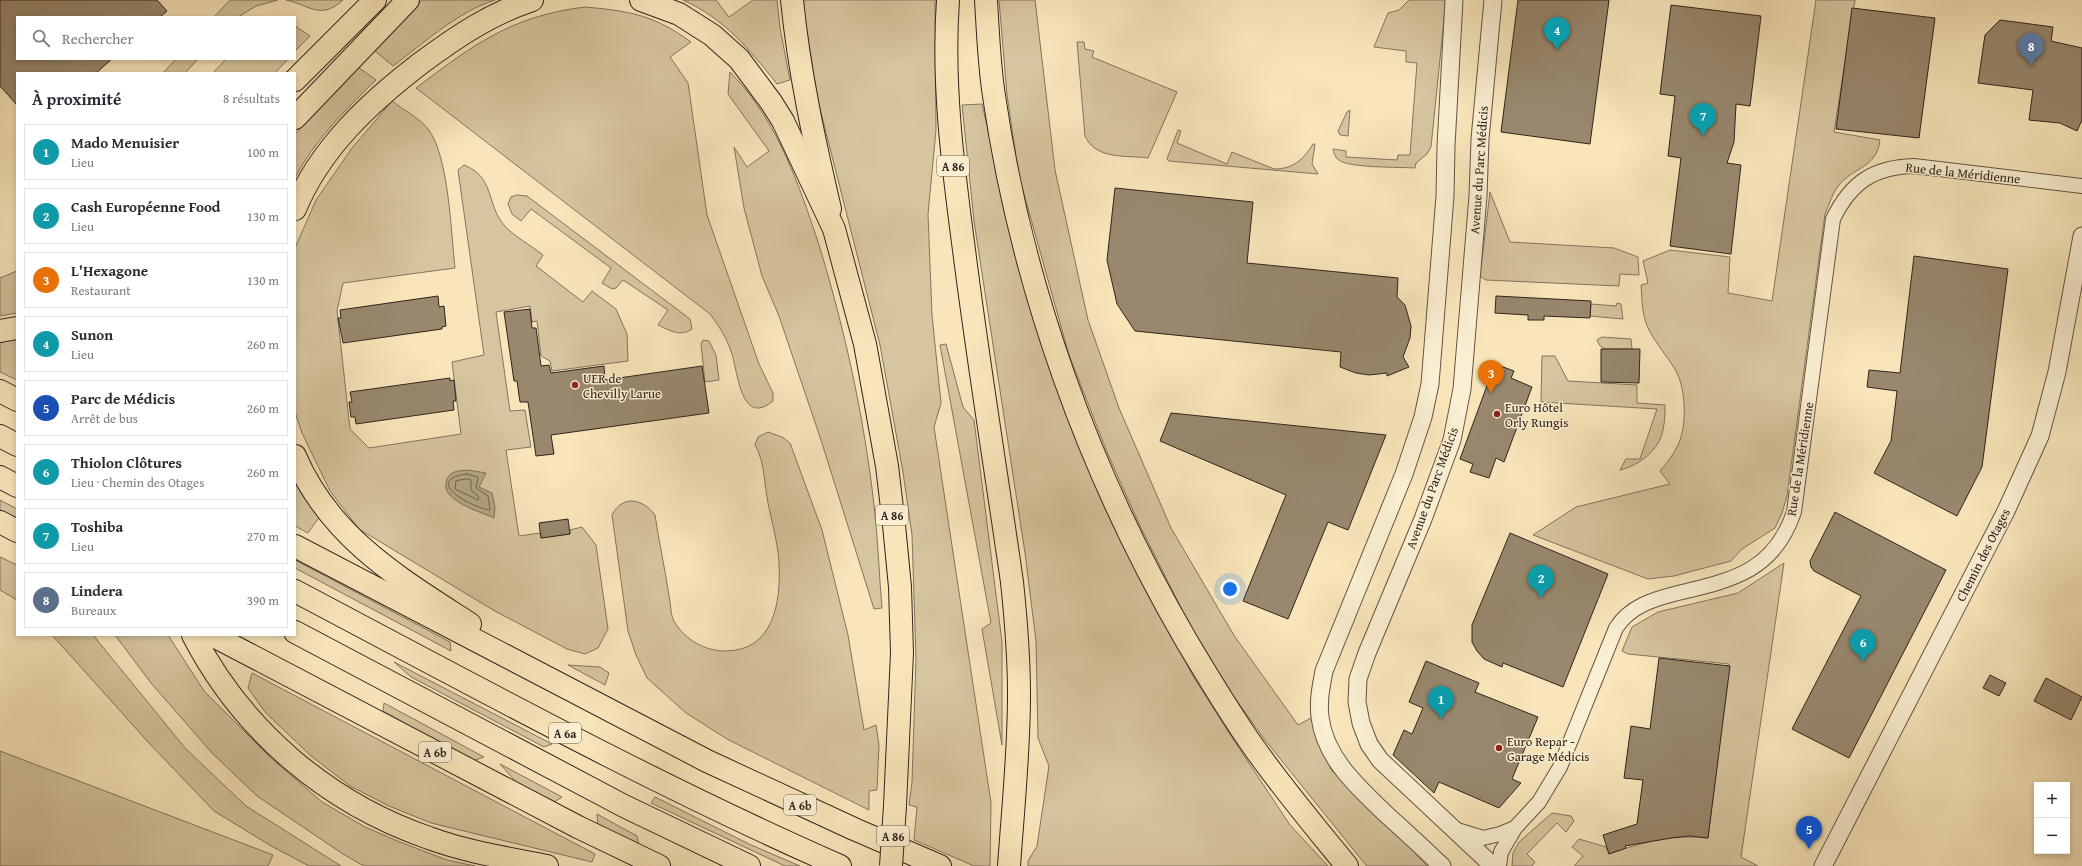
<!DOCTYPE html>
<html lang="fr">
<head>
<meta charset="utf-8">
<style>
  :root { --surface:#fff; --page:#f2f2f3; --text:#2b2b33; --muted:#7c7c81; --line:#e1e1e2; --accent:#d93025 }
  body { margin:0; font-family:"Gentium Book Plus",serif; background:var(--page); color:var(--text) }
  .controls { position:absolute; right:12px; bottom:12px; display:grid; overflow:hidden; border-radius:0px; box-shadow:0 2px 6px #0003 }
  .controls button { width:36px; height:36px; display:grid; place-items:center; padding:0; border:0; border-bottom:1px solid var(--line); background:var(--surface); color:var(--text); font:20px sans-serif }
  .you { position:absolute; left:1230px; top:589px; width:14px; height:14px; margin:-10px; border:3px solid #fff; border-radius:50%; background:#1a73e8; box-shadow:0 0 0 6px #1a73e833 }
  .badge { display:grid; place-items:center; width:26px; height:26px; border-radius:50%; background:var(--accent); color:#fff; font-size:13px; font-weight:700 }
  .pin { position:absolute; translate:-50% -33px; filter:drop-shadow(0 1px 2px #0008) }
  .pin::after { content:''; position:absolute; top:21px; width:14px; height:12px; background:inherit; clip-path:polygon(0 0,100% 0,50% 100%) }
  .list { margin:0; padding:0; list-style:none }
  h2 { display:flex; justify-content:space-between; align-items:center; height:52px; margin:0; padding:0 16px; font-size:17px }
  h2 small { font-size:13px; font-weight:400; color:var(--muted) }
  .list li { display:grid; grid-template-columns:26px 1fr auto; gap:12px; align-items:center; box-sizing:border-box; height:56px; margin:0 8px 8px; padding:0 8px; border:1px solid var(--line); border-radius:0px }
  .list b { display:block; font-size:15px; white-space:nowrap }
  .list p { margin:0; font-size:13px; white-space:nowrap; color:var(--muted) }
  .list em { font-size:13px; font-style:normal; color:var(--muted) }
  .icon { flex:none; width:22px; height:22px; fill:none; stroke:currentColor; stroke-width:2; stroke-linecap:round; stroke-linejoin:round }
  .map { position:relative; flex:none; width:2082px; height:866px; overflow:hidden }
  .search { position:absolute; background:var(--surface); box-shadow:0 2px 6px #0003; left:16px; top:16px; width:280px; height:44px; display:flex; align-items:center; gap:10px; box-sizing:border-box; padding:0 14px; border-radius:0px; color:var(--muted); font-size:15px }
  .panel { position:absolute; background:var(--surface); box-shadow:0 2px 6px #0003; left:16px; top:72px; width:280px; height:564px; border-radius:0px }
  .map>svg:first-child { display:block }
  .green { fill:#d6c59f; stroke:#84745e }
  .water { fill:#b4a484; stroke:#80705a }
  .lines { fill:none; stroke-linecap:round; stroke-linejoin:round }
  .shore { stroke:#726450; stroke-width:1 }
  .building { fill:#98886e; stroke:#31231c }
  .minor-casing { stroke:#635444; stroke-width:16 }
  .tertiary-casing { stroke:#635444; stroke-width:19 }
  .trunk-casing { stroke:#31231c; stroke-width:24 }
  .motorway-casing { stroke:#31231c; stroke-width:24 }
  .minor { stroke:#faefd2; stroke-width:14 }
  .tertiary { stroke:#faefd2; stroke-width:17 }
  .trunk { stroke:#f8e6ba; stroke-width:22 }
  .motorway { stroke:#f8e6ba; stroke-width:22 }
  .motorway-bridge-casing { stroke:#31231c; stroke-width:24; stroke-linecap:butt }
  .motorway-bridge { stroke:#f8e6ba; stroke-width:22 }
  .poi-dot { fill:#8f2418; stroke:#faefd2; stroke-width:1.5 }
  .labels { text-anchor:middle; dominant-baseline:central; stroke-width:3; stroke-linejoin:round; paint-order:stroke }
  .shield { fill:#faefd2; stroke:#6d6053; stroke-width:1 }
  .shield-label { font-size:12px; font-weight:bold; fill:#31231c }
  .street-label { font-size:13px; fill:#31231c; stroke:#faefd2 }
  .poi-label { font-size:13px; fill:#31231c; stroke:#faefd2; text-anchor:start }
</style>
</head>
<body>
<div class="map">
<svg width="2082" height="866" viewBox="0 0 2082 866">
  <rect width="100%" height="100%" fill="#f8e6ba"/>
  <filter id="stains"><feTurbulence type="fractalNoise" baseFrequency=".005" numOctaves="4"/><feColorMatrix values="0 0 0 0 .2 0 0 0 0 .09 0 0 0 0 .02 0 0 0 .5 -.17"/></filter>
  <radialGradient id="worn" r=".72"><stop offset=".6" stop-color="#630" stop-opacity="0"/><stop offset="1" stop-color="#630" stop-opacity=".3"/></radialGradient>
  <!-- green -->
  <g class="green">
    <path d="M 230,0 L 278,0 L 256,6 L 238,17 L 214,17 Z"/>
    <path d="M 286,0 L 343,0 C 321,20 311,6 286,0 Z"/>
    <path d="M 422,0 L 495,0 C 457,12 424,43 393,66 L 374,50 Z"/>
    <path d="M 683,0 L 716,0 L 729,17 L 753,0 L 777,0 L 780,28 L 790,80 L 777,84 C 749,49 725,19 683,0 Z"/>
    <path d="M 802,0 L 935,0 L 936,130 L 928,214 L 932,315 L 941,403 L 934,427 L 991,803 L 990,866 L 974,866 L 914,840 L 917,807 L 909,805 L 912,782 L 916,658 L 912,535 L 903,472 L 880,345 L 818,101 Z"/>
    <path d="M 999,0 L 1035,0 L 1055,170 L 1088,320 L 1119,408 L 1171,528 L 1235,637 L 1298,725 L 1313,717 L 1322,749 L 1332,771 L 1389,825 L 1427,866 L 1367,866 L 1361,859 L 1265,740 L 1232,694 L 1190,626 L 1140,526 L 1107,452 L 1069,355 L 1019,176 L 1007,95 Z"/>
    <path d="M 1409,0 L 1446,0 L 1431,147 L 1427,154 L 1416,163 L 1415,168 C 1400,167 1348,168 1339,160 C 1335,158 1334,153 1333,149 L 1346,151 L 1346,157 L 1397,160 L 1398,155 L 1410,155 L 1417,63 L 1406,62 L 1406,51 L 1374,47 L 1388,13 L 1399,10 Z"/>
    <path d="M 1816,0 L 1855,0 L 1834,132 L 1880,140 C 1877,168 1853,167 1838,186 C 1832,194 1829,205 1825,214 L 1787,496 L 1782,513 L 1775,528 L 1742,549 L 1731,561 L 1674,576 L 1648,579 L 1533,535 L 1576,507 L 1670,484 L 1660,471 C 1667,463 1674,454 1679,443 C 1687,423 1686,388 1675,369 C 1667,356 1656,344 1649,330 C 1642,317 1642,300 1641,285 L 1648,283 L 1643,261 L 1670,250 L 1730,257 L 1728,293 L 1772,301 Z"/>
    <path d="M 585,7 C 630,11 654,15 691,42 L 670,57 L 688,83 L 707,215 L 759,364 L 773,393 L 773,401 C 740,428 738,370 731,351 C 726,337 719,326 710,314 L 416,88 C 473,45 511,16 585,7 Z"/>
    <path d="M 295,26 L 310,36 L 295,51 Z"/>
    <path d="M 1077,42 L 1084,42 L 1085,49 L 1094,51 L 1092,57 L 1177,92 L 1148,158 C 1125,155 1096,160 1085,136 Z"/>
    <path d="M 176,59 L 198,59 L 185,73 L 163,73 Z"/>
    <path d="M 226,59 L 288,59 L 275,73 L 213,73 Z"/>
    <path d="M 358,67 L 376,80 C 346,109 314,141 295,178 L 295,134 Z"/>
    <path d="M 730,72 C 738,81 748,91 755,102 C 785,144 803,196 819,245 C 845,330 864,417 874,505 C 878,539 879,574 882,608 L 874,609 L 821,440 L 779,316 L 762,276 L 744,208 L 734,147 L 747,167 L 769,151 L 728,94 Z"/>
    <path d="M 392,101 C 402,109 421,119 428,129 C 449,156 451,233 455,268 L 343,283 L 337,311 L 350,429 L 369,448 L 461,434 L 452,362 L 484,355 L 458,170 L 464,165 C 495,177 486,204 504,225 C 512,235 532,246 543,255 L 536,266 L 583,302 L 592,291 L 616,309 L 627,334 L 628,361 L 552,371 L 550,361 L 541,356 L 537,321 L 532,322 L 530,306 L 496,312 L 510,411 L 525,410 L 531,447 L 506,450 L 519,536 L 540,533 L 541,538 L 570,534 L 570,530 L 582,527 L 596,545 L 608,629 L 598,648 L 585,654 L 567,649 L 493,610 L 359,529 L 330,491 L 302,433 L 295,412 L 295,248 L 316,200 L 352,148 Z"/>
    <path d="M 982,104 L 1017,256 L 1145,585 L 1193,676 L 1231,736 L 1290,825 L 1328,866 L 1028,866 L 1028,861 L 1037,846 L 1049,766 L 1038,738 L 1036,641 L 1025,553 L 974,221 L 962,105 Z"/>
    <path d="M 1350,110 L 1348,136 L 1340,135 L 1338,131 L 1347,112 Z"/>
    <path d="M 1178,130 L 1181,131 L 1177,143 L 1227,164 L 1232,152 L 1274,169 C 1293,169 1303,160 1313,144 L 1315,144 L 1312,164 L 1318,174 L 1169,161 L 1167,159 Z"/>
    <path d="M 1490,192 L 1510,242 L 1614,248 L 1638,257 L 1639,275 L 1620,274 L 1619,286 L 1486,280 L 1480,276 Z"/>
    <path d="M 517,195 L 527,196 L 690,319 L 692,329 C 680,337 671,331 658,325 L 668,310 L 623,280 L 616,288 L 612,289 L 602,283 L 611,268 L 531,209 L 521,221 L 512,214 L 508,204 L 511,197 Z"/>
    <path d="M 17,271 L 17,313 L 0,316 L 0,278 Z"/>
    <path d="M 1617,303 L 1621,304 L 1623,319 L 1590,316 L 1591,304 L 1616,306 Z"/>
    <path d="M 1602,337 L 1631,339 L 1632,349 L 1605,349 L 1600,346 L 1597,340 Z"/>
    <path d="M 17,338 L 17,380 L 0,372 L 0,342 Z"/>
    <path d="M 703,340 L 709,341 L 716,355 L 719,380 L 705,382 L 701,344 Z"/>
    <path d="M 946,344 L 963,407 L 974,420 L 1002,642 L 1002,745 L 982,629 L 991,623 L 940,345 Z"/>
    <path d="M 1542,356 L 1555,356 L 1568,381 L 1637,385 L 1637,403 L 1665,405 C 1665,413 1665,421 1663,430 C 1660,449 1639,466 1620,470 L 1626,459 L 1640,459 L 1657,409 L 1541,402 Z"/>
    <path d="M 768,432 L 782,437 L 790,443 L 822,530 L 848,635 L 864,730 L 876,725 L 879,745 L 877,790 L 869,791 L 869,810 L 727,739 L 686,713 L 647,678 L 636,655 L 628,631 L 612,515 C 623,494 643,499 655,515 C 659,542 665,569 669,596 C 671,603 670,616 675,623 C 686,640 705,651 725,651 C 774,651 781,602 779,563 C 778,543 772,523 768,503 C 764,484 765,462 755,445 L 758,437 Z"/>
    <path d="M 295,481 L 302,494 L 320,516 L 308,533 L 295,526 Z"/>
    <path d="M 0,500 L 17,509 L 17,519 L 0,511 Z"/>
    <path d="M 0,557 L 17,565 L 17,600 L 0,590 Z"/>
    <path d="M 295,560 L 450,642 L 451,651 L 295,568 Z"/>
    <path d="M 1784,563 L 1741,857 L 1758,866 L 1574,866 L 1583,856 L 1572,847 L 1579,839 L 1606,847 L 1609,854 C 1643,842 1671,834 1708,838 L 1729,664 L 1628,654 L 1622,651 L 1632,627 L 1658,612 L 1738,593 Z"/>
    <path d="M 52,635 L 93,635 L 185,748 L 246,806 L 341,866 L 309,866 L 273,847 L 214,811 L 148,742 Z"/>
    <path d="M 115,635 L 168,635 L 204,691 L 271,758 L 322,802 L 365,827 L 400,842 L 447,860 L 475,866 L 364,866 L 343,854 L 257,796 L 212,753 L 151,683 Z"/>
    <path d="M 394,662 L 552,744 L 544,747 L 411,677 Z"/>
    <path d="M 568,665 L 600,667 L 609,673 L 605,685 Z"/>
    <path d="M 252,673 L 595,854 L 592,862 L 431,823 L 389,806 L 350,786 L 310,755 L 265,712 L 248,688 Z"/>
    <path d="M 384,703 L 484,757 L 473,761 L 383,711 Z"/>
    <path d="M 0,751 L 273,855 L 268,866 L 0,866 Z"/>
    <path d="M 500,764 L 562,797 L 554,802 L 517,783 Z"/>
    <path d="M 655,797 L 749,844 L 800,866 L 785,866 L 651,803 Z"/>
    <path d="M 1552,813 L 1571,816 L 1574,821 L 1566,832 L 1557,823 L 1527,854 L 1535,862 L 1532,866 L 1512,866 L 1513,853 L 1519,842 Z"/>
    <path d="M 597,814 L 637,836 L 639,846 L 598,825 Z"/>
  </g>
  <!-- water -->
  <path class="water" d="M 468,470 L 486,473 L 479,487 L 492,493 L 495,507 L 494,518 C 481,512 442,501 446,483 C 448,471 457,471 468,470 Z"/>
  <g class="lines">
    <!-- shore -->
    <g class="shore">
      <path d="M 467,474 L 478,477 L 476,488 L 488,496 L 490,510 C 472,508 421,480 467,474 Z"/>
      <path d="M 467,479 L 471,480 L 471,490 L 479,497 L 478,500 L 455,489 L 456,481 Z"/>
    </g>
  </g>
  <!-- building -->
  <g class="building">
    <path d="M 0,0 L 157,0 L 167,11 L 160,17 L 17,17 L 17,59 L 112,59 L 96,73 L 17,73 L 17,105 L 0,86 Z"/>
    <path d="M 1518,0 L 1609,0 L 1590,144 L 1501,132 Z"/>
    <path d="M 1671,5 L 1761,16 L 1750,106 L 1736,104 L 1734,142 L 1727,163 L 1741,165 L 1731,254 L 1670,246 L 1681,158 L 1668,156 L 1675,96 L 1660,94 Z"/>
    <path d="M 1852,8 L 1935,18 L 1919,138 L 1836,129 Z"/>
    <path d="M 2000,20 L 2053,27 L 2051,41 L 2082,48 L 2082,120 L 2077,131 L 2060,123 L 2029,120 L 2033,90 L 1978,83 L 1985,35 Z"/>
    <path d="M 1115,188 L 1253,202 L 1247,263 L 1398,278 L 1397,297 L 1405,305 L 1411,326 L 1410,338 L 1403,357 L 1409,367 L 1387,376 L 1387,373 L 1369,375 L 1356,373 L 1340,367 L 1341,352 L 1135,331 L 1117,304 L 1107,260 Z"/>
    <path d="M 1914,256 L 2008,269 L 1982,467 L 1957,516 L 1874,473 L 1891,441 L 1897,391 L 1867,387 L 1869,370 L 1900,373 Z"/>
    <path d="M 438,296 L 439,307 L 444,306 L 446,326 L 442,327 L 442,329 L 343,343 L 338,318 L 341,318 L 340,310 Z"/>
    <path d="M 1496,296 L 1591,301 L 1590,318 L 1544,316 L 1544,320 L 1528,320 L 1528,315 L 1495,313 Z"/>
    <path d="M 530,309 L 532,328 L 536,328 L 541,366 L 549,365 L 551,373 L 604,366 L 605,380 L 702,366 L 709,413 L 551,435 L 554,454 L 536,456 L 528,402 L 520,402 L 517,381 L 514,381 L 504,312 Z"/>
    <path d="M 1601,349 L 1640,349 L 1639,383 L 1601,382 Z"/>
    <path d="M 1495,364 L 1514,371 L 1511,378 L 1532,387 L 1504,462 L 1496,458 L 1489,478 L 1470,472 L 1473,464 L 1460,459 Z"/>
    <path d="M 450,378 L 450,381 L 454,380 L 456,401 L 453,401 L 454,410 L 356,424 L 355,417 L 351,417 L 349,402 L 352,402 L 350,392 Z"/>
    <path d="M 1171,413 L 1386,435 L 1348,530 L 1328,522 L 1288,619 L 1243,601 L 1286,495 L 1160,441 Z"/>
    <path d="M 1835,512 L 1946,570 L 1849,758 L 1792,729 L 1861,596 L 1814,571 L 1811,567 L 1810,561 Z"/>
    <path d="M 568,519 L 570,534 L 541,538 L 539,523 Z"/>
    <path d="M 1510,533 L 1608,574 L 1563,687 L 1503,663 L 1502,667 L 1484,659 L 1477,651 L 1472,642 L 1472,625 Z"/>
    <path d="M 1659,658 L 1730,666 L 1708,838 L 1689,836 L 1671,838 L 1625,846 L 1626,848 L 1609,854 L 1603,835 L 1637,824 L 1643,780 L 1624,778 L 1631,726 L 1650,729 Z"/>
    <path d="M 1426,661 L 1479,683 L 1475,692 L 1538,717 L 1512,779 L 1521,783 L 1499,808 L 1439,782 L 1434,793 L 1393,755 L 1404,730 L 1412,734 L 1423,708 L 1409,702 Z"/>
    <path d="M 1990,675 L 2006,683 L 1999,696 L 1983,688 Z"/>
    <path d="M 2046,678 L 2082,697 L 2071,720 L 2034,701 Z"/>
  </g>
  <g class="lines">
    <!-- minor casing -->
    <g class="minor-casing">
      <g id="minor">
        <path d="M 1457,830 L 1483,838 L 1500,834 L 1515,828 L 1539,802 L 1560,767 L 1616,628 C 1630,606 1654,599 1678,593 C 1733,580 1774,571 1794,512 L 1833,219 C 1851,182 1874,167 1914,166 L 2082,186"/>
        <path d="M 1499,866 L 1501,852 L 1515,828"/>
      </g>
    </g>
    <!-- tertiary casing -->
    <g class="tertiary-casing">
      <g id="tertiary">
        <path d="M 1442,866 C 1424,849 1406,832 1388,816 C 1359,788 1325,759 1320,717 C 1318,701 1321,687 1324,671 L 1404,474 L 1423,417 L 1430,384 L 1445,196 L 1446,146 L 1454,0"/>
        <path d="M 1493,866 L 1380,760 L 1369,744 L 1361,723 L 1357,702 L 1358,679 L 1367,653 L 1423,519 L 1452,440 L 1462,389 L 1478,196 L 1480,139 L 1493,0"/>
        <path d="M 1823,866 L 2006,511 L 2040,436 L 2057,372 L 2082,236"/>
      </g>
    </g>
    <!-- trunk casing -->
    <g class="trunk-casing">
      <g id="trunk">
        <path d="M 792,0 C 799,71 814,140 830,209"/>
        <path d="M 948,0 C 942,84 953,167 964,250 C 978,361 996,471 1012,582 C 1016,620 1019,657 1019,695 C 1019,752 1013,809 1009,866"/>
      </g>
    </g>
    <!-- motorway casing -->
    <g class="motorway-casing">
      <g id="motorway">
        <path d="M 641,0 L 679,14 L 712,35 L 739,59 L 771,102 L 783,121 L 834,229 L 865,344 L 887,466 L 894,525 L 900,587 L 902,653 L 895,806"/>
        <path d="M 986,0 C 988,32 989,64 994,96 C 1022,287 1089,473 1186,640 C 1208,677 1230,714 1255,749 C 1284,790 1316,828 1347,866"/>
        <path d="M 295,80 L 375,0"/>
        <path d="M 295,118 L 408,0"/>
        <path d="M 295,209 C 320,148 370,102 421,63 C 456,37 490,14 532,0"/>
        <path d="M 0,331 L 17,328"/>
        <path d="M 0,391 L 17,400"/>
        <path d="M 0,436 L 17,445"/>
        <path d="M 295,456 C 330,538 399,578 470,624"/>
        <path d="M 0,477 L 17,486"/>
        <path d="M 0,522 L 17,531"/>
        <path d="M 295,546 L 707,761 L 854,829 L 940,866"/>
        <path d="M 295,591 C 475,686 653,784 840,866"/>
        <path d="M 295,632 L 624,806 L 749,866"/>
        <path d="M 193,635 C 242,730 327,803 429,838 C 467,852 507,858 547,866"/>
        <path d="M 212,635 L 578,827 L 659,866"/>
      </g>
    </g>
    <!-- minor -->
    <use href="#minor" class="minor"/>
    <!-- tertiary -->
    <use href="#tertiary" class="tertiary"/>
    <!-- trunk -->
    <use href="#trunk" class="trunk"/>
    <!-- motorway -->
    <use href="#motorway" class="motorway"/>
    <!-- motorway-bridge casing -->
    <g class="motorway-bridge-casing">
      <path id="motorway-bridge" d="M 891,866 L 895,806"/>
    </g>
    <!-- motorway-bridge -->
    <use href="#motorway-bridge" class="motorway-bridge"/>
  </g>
  <!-- markers -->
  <g class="poi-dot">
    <circle cx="575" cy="385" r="4"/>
    <circle cx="1497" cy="414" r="4"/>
    <circle cx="1499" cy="748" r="4"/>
  </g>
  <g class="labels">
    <!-- shield labels -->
    <g class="shield">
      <rect x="937" y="156" width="32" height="20" rx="3"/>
      <rect x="876" y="505" width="32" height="20" rx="3"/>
      <rect x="549" y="723" width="32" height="20" rx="3"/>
      <rect x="419" y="742" width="32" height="20" rx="3"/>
      <rect x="784" y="795" width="32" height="20" rx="3"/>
      <rect x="877" y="826" width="32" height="20" rx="3"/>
    </g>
    <g class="shield-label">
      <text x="953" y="166">A 86</text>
      <text x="892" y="515">A 86</text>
      <text x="565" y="733">A 6a</text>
      <text x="435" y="752">A 6b</text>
      <text x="800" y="805">A 6b</text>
      <text x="893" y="836">A 86</text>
    </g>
    <!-- street labels -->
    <g class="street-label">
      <text transform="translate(1479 170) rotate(-86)">Avenue du Parc Médicis</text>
      <text transform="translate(1963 173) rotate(6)">Rue de la Méridienne</text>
      <text transform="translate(1800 459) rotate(-81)">Rue de la Méridienne</text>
      <text transform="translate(1432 488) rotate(-70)">Avenue du Parc Médicis</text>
      <text transform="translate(1983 555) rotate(-63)">Chemin des Otages</text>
    </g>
    <!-- poi labels -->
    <g class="poi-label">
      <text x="583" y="378">UER de<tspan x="583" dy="15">Chevilly Larue</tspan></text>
      <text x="1505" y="407">Euro Hôtel<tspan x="1505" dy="15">Orly Rungis</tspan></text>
      <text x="1507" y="741">Euro Repar -<tspan x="1507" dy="15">Garage Médicis</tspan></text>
    </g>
  </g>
  <rect width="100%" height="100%" filter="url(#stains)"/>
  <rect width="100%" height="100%" fill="url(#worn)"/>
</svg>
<div class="controls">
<button>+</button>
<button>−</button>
</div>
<div class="you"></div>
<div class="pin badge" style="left:1441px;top:719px;background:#0f9aa8">1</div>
<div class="pin badge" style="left:1541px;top:598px;background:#0f9aa8">2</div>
<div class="pin badge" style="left:1491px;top:393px;background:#e8710a">3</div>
<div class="pin badge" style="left:1557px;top:50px;background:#0f9aa8">4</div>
<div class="pin badge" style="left:1809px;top:849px;background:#1a4fb4">5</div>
<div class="pin badge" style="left:1863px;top:662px;background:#0f9aa8">6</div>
<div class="pin badge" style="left:1703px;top:136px;background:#0f9aa8">7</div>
<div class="pin badge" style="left:2031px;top:66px;background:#5c6f8a">8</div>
<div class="search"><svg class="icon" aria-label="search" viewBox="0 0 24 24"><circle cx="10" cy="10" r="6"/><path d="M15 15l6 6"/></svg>Rechercher</div>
<section class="panel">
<h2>À proximité<small>8 résultats</small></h2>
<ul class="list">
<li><span class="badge" style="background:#0f9aa8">1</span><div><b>Mado Menuisier</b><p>Lieu</p></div><em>100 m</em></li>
<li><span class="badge" style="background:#0f9aa8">2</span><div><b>Cash Européenne Food</b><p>Lieu</p></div><em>130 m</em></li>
<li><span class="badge" style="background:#e8710a">3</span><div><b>L'Hexagone</b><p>Restaurant</p></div><em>130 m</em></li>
<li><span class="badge" style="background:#0f9aa8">4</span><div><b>Sunon</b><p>Lieu</p></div><em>260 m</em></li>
<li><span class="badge" style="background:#1a4fb4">5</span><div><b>Parc de Médicis</b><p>Arrêt de bus</p></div><em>260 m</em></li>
<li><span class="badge" style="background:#0f9aa8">6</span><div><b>Thiolon Clôtures</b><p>Lieu · Chemin des Otages</p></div><em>260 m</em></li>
<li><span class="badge" style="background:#0f9aa8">7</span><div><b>Toshiba</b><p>Lieu</p></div><em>270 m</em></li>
<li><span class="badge" style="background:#5c6f8a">8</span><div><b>Lindera</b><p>Bureaux</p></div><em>390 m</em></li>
</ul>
</section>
</div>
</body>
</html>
